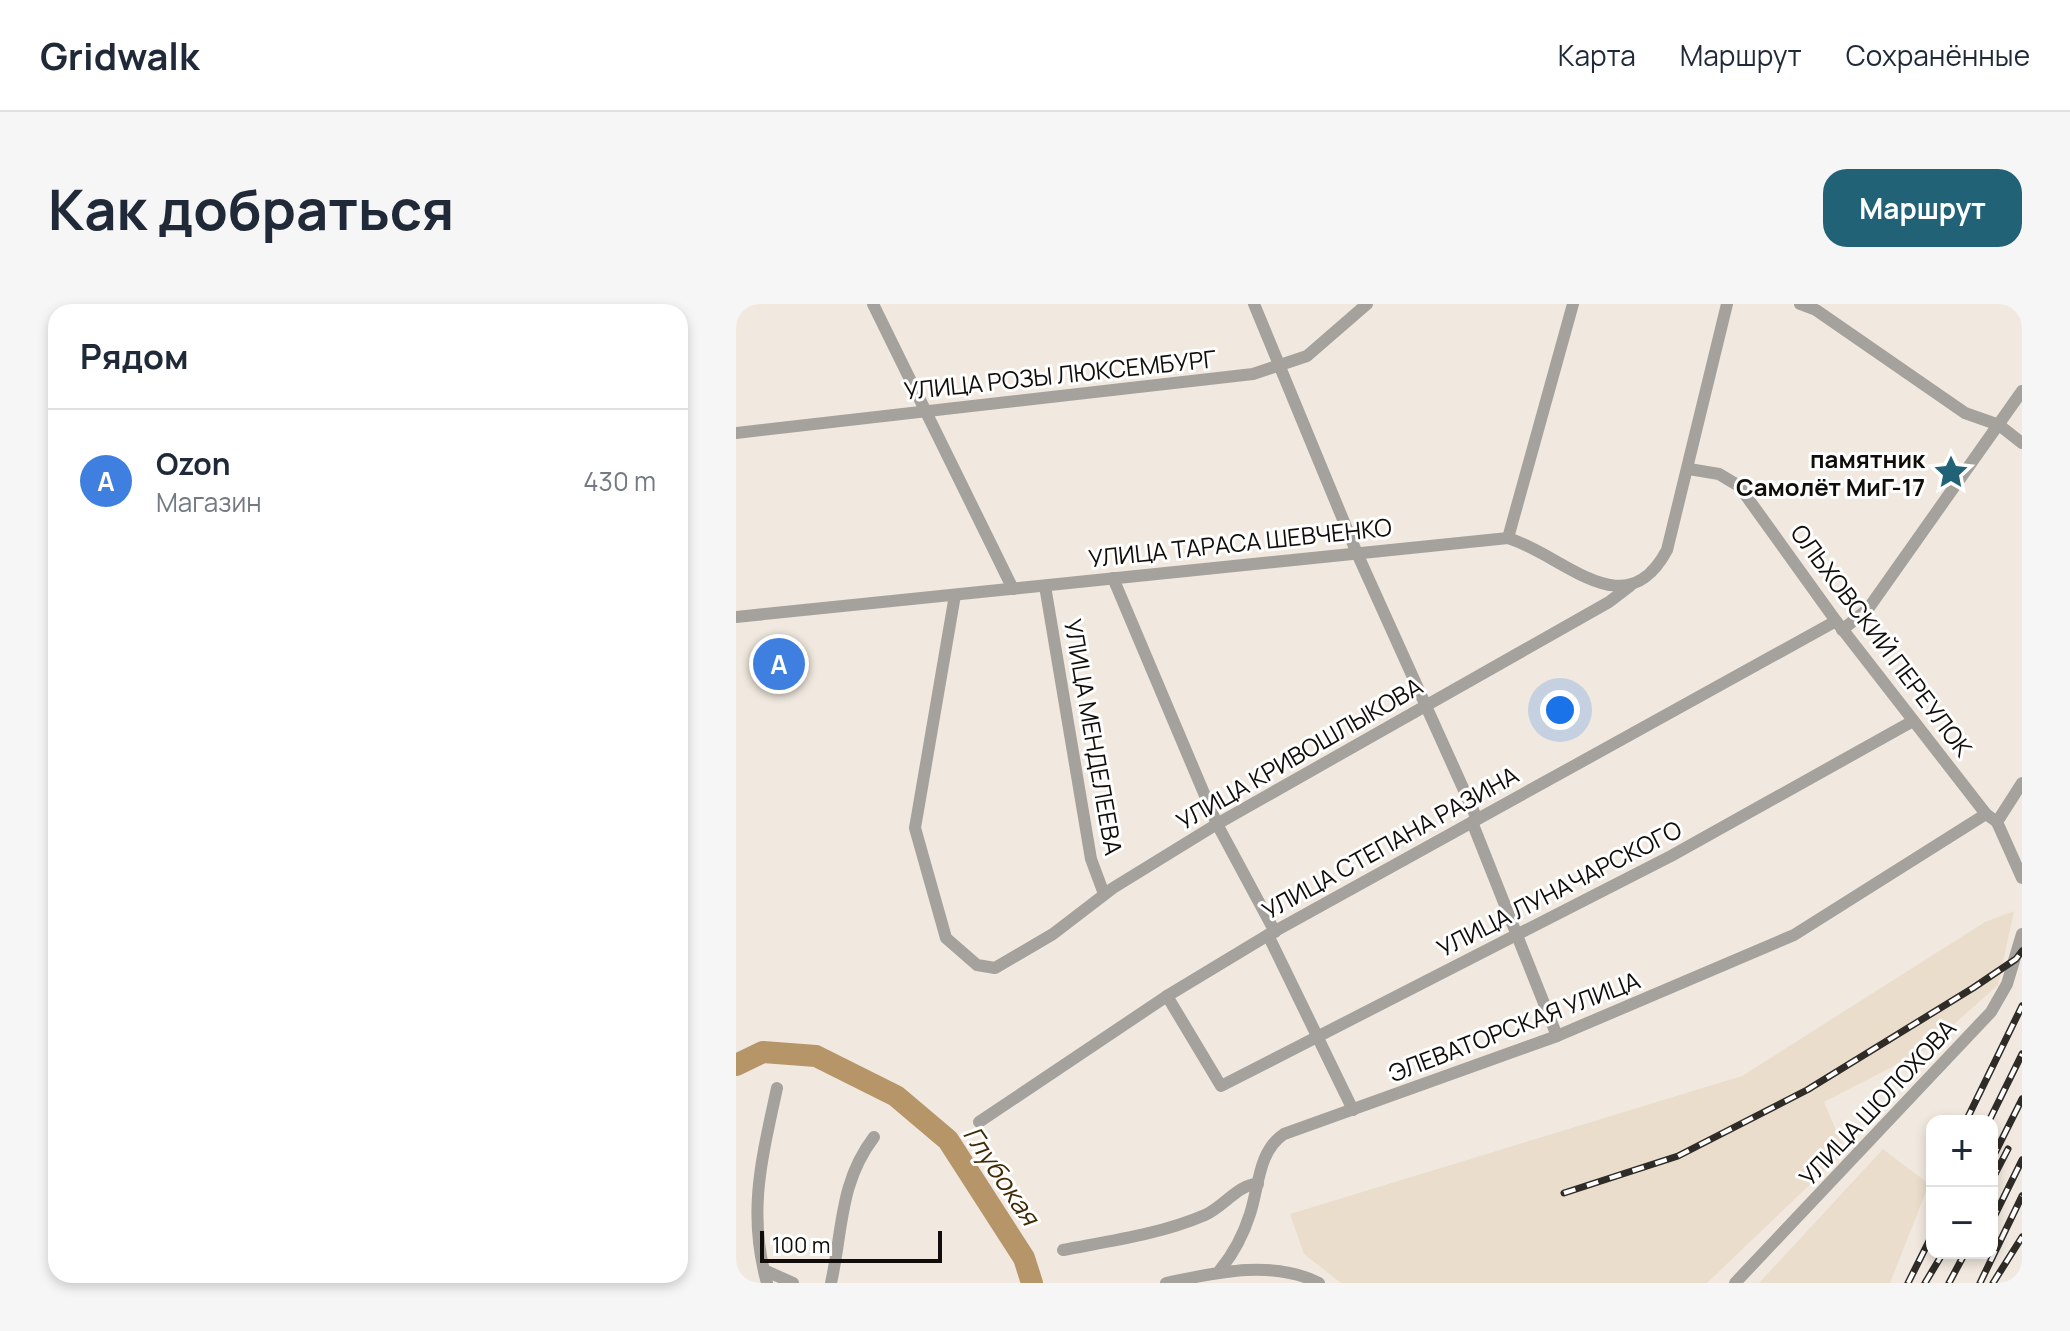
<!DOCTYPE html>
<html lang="ru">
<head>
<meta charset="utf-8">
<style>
  :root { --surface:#fff; --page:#f6f6f7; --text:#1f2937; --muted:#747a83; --line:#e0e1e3; --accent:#226277 }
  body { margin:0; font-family:Manrope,sans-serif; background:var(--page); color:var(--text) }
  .controls { position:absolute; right:24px; bottom:24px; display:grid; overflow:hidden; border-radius:16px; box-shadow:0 4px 12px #0003 }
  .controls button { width:72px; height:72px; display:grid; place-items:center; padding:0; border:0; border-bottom:2px solid var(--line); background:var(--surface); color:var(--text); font:40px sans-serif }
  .scale { position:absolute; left:24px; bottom:20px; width:182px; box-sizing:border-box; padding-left:8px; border:4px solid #100d0a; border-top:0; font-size:22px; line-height:28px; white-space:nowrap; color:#100d0a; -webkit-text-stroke:6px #fff; paint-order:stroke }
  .you { position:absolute; left:824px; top:406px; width:28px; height:28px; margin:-20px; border:6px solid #fff; border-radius:50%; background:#1a73e8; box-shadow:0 0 0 12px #1a73e833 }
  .badge { display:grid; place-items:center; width:52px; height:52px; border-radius:50%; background:var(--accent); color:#fff; font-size:26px; font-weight:700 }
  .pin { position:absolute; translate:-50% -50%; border:4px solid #fff; box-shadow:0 2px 8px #0006 }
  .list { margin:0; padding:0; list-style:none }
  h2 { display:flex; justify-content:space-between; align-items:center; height:104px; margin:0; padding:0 32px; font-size:34px }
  h2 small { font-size:26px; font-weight:400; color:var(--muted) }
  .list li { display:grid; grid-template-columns:52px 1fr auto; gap:24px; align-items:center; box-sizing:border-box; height:144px; padding:0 32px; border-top:2px solid var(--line) }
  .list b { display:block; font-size:30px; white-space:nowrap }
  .list p { margin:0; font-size:26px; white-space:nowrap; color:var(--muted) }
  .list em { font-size:26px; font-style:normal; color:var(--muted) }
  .map { position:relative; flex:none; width:1286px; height:979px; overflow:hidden; border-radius:24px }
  header { display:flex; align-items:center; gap:48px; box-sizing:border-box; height:112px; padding:0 40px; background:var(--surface); border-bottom:2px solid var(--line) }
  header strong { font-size:38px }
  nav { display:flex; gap:44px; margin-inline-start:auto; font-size:28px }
  .intro { display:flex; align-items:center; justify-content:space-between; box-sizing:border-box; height:192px; padding:0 48px }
  h1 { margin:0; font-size:56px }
  .button { padding:20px 36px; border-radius:24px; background:var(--accent); color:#fff; font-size:28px; font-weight:700 }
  main { display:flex; gap:48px; padding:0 48px }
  aside { flex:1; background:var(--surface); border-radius:24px; box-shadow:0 4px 12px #0003 }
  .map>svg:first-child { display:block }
  .built { fill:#eaddcc }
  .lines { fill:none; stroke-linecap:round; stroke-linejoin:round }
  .river { stroke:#b69569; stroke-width:22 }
  .minor { stroke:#a5a19d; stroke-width:12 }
  .rail-casing { stroke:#2f2b27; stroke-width:7 }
  .rail { stroke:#fff; stroke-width:4; stroke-dasharray:12; stroke-linecap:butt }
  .labels { text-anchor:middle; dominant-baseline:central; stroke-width:6; stroke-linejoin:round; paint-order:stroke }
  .street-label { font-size:24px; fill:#100d0a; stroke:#fff }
  .poi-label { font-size:24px; font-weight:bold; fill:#100d0a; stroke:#fff; text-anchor:end }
  .water-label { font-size:26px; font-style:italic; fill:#412a04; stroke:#fff }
</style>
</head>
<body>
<header>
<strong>Gridwalk</strong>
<nav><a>Карта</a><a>Маршрут</a><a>Сохранённые</a></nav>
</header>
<div class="intro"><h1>Как добраться</h1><a class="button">Маршрут</a></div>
<main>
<aside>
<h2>Рядом<small></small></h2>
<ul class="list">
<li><span class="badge" style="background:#3f7fe0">A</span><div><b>Ozon</b><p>Магазин</p></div><em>430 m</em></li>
</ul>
</aside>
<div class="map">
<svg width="1286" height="979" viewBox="0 0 1286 979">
  <rect width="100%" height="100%" fill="#f1e9df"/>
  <!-- built -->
  <g class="built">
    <path d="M 1278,607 L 1262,681 L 1189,746 L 1088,798 L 1109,847 L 971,979 L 605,979 L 568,950 L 554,910 L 1006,772 L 1249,618 Z"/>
    <path d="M 1147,845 L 1193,880 L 1154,979 L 1023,979 Z"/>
  </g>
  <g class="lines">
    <!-- river -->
    <path class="river" d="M 0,761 L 27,748 L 80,752 L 160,792 L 212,836 L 288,954 L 296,979"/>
    <!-- minor -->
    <g class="minor">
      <path d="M 137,0 L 277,285"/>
      <path d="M 518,0 L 620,247 L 741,515"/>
      <path d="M 1064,0 L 1080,6 L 1229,109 L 1263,121 L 1286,139"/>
      <path d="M 0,129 L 517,70 L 571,52 L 631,0"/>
      <path d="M 953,165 L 983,170 L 1003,182 L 1100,317 L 1250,510 L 1261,518"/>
      <path d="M 772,234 C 828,251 889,325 931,246 L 991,0"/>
      <path d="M 377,274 L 481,520 L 539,628"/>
      <path d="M 309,282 L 355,555 L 368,590"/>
      <path d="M 219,291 L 179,524 L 210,634 L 241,661 L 259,664 L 317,630 L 377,584 L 481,520 L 873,298 L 894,282"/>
      <path d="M 0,313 L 772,234 L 837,0"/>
      <path d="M 1106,326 L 1132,305 L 1286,87"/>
      <path d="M 736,518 L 821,732"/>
      <path d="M 1261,518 L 1286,574"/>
      <path d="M 1261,518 L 1286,479"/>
      <path d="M 532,631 L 617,806"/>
      <path d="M 431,692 L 485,782 L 935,552 L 1177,417"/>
      <path d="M 243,818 L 431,692 L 532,631 L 1100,317"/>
      <path d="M 327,946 C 374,937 425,930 469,911 C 486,904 504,879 522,880"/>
      <path d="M 28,966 L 57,979"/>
      <path d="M 484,966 C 498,949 507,932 514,910 C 523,883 522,847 548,830 L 821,732 L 1058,631 L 1250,510"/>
      <path d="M 31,979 C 11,908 26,854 41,784"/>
      <path d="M 95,979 C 107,926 103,879 138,833"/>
      <path d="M 430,979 C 478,969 536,955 583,979"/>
      <path d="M 999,979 L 1255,708 L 1271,680 L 1286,630"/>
    </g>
    <!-- rail casing -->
    <g class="rail-casing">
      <g id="rail">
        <path d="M 1230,817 L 1286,702"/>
        <path d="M 1253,817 L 1286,750"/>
        <path d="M 1256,855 L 1286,795"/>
        <path d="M 1256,876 L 1272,845"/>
        <path d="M 828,889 L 942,852 L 1071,786 L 1237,684 L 1280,655 L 1286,647"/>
        <path d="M 1256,917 L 1286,856"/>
        <path d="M 1194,918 L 1196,912"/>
        <path d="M 1172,979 L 1196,931"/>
        <path d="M 1189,979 L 1207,949"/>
        <path d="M 1213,979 L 1229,949"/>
        <path d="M 1244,979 L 1286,892"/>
        <path d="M 1257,979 L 1286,933"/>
        <path d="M 1281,979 L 1286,972"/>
      </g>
    </g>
    <!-- rail -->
    <use href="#rail" class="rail"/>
  </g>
  <!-- icons -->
  <defs>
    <g id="sight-bare" transform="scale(2.76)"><path d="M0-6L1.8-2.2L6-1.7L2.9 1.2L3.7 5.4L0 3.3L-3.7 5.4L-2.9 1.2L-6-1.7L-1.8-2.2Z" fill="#226277" stroke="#fff" stroke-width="2.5" paint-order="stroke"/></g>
  </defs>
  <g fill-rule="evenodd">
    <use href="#sight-bare" x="1215" y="168"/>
  </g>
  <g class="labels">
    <!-- street labels -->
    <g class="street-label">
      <text transform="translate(324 70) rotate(-6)">УЛИЦА РОЗЫ ЛЮКСЕМБУРГ</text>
      <text transform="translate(504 238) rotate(-6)">УЛИЦА ТАРАСА ШЕВЧЕНКО</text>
      <text transform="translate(1146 336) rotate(53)">ОЛЬХОВСКИЙ ПЕРЕУЛОК</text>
      <text transform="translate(358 433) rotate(80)">УЛИЦА МЕНДЕЛЕЕВА</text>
      <text transform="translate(563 449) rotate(-30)">УЛИЦА КРИВОШЛЫКОВА</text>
      <text transform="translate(654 538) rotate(-29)">УЛИЦА СТЕПАНА РАЗИНА</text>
      <text transform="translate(823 584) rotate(-27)">УЛИЦА ЛУНАЧАРСКОГО</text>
      <text transform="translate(778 722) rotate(-21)">ЭЛЕВАТОРСКАЯ УЛИЦА</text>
      <text transform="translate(1141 798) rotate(-47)">УЛИЦА ШОЛОХОВА</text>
    </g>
    <!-- poi labels -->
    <g class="poi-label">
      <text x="1189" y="154">памятник<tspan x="1189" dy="28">Самолёт МиГ-17</tspan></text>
    </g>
    <!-- water labels -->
    <g class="water-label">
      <text transform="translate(266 871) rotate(56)">Глубокая</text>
    </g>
  </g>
</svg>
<div class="controls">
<button>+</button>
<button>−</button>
</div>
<div class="scale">100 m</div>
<div class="you"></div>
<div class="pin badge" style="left:43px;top:360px;background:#3f7fe0">A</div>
</div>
</main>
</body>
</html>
